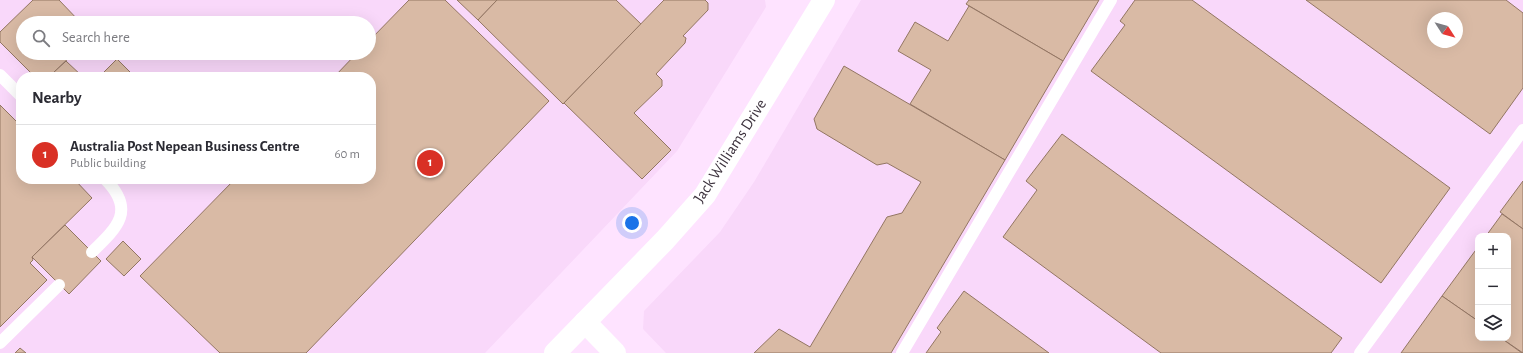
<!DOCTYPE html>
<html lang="en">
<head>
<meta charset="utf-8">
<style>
  :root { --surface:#fff; --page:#f2f2f3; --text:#2b2b33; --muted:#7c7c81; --line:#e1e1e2; --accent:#d93025 }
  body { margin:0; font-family:"Alegreya Sans",sans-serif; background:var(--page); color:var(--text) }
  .controls { position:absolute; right:12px; bottom:12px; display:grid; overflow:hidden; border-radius:8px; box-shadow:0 4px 16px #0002 }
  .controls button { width:36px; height:36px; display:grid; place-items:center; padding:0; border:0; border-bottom:1px solid var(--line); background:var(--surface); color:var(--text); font:20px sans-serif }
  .compass { position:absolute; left:1427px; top:12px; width:36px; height:36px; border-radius:50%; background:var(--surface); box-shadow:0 4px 16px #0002; rotate:126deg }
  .you { position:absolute; left:632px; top:223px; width:14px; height:14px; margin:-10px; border:3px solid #fff; border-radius:50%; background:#1a73e8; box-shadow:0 0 0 6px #1a73e833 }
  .badge { display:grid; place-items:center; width:26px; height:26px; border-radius:50%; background:var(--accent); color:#fff; font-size:13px; font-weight:700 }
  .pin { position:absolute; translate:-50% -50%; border:2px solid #fff; box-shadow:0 1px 4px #0006 }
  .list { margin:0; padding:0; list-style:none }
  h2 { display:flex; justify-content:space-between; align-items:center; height:52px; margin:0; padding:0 16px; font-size:17px }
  h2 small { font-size:13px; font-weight:400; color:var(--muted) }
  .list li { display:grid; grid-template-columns:26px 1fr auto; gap:12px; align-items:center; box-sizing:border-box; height:60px; padding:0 16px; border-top:1px solid var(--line) }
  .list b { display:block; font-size:15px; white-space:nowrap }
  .list p { margin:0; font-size:13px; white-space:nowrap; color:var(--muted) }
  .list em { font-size:13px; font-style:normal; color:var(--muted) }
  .icon { flex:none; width:22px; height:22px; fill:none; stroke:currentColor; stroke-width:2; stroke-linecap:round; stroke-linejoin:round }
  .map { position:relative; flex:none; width:1523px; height:353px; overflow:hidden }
  .search { position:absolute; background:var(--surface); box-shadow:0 4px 16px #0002; left:16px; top:16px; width:360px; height:44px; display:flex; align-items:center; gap:10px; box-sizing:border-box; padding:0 14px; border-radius:22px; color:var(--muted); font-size:15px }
  .panel { position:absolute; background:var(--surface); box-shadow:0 4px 16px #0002; left:16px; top:72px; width:360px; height:112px; border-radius:16px }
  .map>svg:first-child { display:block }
  .built { fill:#f9d8fa; fill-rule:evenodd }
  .building { fill:#d9baa5; stroke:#937663; fill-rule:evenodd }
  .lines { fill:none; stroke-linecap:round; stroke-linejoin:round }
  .service { stroke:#fff; stroke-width:12 }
  .minor { stroke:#fff; stroke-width:22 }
  .labels { text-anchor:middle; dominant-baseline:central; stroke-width:4; stroke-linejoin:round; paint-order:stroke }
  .street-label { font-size:16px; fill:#3d333e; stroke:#fff }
</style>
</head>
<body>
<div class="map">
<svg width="1523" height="353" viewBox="0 0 1523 353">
  <rect width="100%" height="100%" fill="#fee3ff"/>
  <!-- built -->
  <g class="built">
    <path d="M 0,0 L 765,0 L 766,7 L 677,151 L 485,353 L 0,353 ZM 23,23 L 369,23 L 369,53 L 23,53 ZM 21,77 L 371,77 L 371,179 L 21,179 Z"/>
    <path d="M 861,0 L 1523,0 L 1523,353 L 666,353 L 643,329 L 644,311 L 720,232 L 754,182 ZM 1433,18 L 1457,18 L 1457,42 L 1433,42 ZM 1478,236 L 1508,236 L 1508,338 L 1478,338 Z"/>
  </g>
  <!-- building -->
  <g class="building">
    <path d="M 33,0 L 59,0 L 81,23 L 23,23 L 23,53 L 74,53 L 49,77 L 35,77 L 0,42 L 0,32 Z"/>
    <path d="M 409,0 L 445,0 L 549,101 L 306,353 L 220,353 L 140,276 L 235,179 L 371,179 L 371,77 L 334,77 L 357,53 L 369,53 L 369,41 Z"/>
    <path d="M 457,0 L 497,0 L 478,20 Z"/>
    <path d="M 497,0 L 616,0 L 641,24 L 563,104 L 478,20 Z"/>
    <path d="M 664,0 L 705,0 L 708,3 L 708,10 L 683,36 L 686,38 L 685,43 L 656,74 L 662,80 L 662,86 L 634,113 L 671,150 L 642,179 L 564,103 Z"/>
    <path d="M 969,0 L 1099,0 L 1063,61 L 966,4 Z"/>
    <path d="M 1135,0 L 1192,0 L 1450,188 L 1381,283 L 1091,71 L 1125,25 L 1120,21 Z"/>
    <path d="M 1306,0 L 1506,0 L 1523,13 L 1523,88 L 1490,134 ZM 1433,18 L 1457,18 L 1457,42 L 1433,42 Z"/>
    <path d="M 969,6 L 1063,61 L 1005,160 L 910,104 L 931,70 L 898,51 L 915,22 L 948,41 Z"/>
    <path d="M 117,59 L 135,77 L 99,77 Z"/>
    <path d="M 66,61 L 83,77 L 56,77 L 52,74 Z"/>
    <path d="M 844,66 L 1005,160 L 891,353 L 754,353 L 779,329 L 810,347 L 887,217 L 902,213 L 921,182 L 887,163 L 877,165 L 817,129 L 814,119 Z"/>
    <path d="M 0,105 L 21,126 L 21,179 L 74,179 L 92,198 L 32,257 L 33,260 L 30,263 L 47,280 L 0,327 Z"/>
    <path d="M 1062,134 L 1342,338 L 1331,353 L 1161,353 L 1003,237 L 1037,190 L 1026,181 Z"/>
    <path d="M 1523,181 L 1523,229 L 1500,212 Z"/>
    <path d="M 1502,214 L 1523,229 L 1523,353 L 1501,338 L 1508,338 L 1508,236 L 1486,236 Z"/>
    <path d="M 65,225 L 101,261 L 69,294 L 32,257 Z"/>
    <path d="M 123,241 L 141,259 L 124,276 L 106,259 Z"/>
    <path d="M 1478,247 L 1478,321 L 1442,296 Z"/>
    <path d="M 964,291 L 1049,353 L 926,353 L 941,332 L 937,328 Z"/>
    <path d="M 1442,296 L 1478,321 L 1478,338 L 1501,338 L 1522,353 L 1401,353 Z"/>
    <path d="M 20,348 L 26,353 L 15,353 Z"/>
  </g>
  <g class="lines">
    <!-- service -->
    <g class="service">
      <path d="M 0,75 L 21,96"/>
      <path d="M 92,252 C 118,227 136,210 105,179"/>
      <path d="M 0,343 L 59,285"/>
      <path d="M 902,353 L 1111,0"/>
      <path d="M 1360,353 L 1523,130"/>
    </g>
    <!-- minor -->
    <g class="minor">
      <path d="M 585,322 L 615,353"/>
      <path d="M 555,353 L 665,240 L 705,195 L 824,0"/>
    </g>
  </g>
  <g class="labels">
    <!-- street labels -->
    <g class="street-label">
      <text transform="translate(730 151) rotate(-57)">Jack Williams Drive</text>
    </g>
  </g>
</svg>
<div class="controls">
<button>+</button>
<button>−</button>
<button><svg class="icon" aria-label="layers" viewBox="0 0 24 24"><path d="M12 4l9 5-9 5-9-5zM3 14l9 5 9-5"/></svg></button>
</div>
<svg class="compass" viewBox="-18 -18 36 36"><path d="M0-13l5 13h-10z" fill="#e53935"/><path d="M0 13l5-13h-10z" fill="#7c7c81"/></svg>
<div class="you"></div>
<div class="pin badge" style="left:430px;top:163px">1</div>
<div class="search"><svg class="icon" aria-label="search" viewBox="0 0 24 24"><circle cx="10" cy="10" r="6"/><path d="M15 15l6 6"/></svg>Search here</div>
<section class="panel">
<h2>Nearby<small></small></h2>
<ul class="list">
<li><span class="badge">1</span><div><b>Australia Post Nepean Business Centre</b><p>Public building</p></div><em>60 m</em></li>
</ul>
</section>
</div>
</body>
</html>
